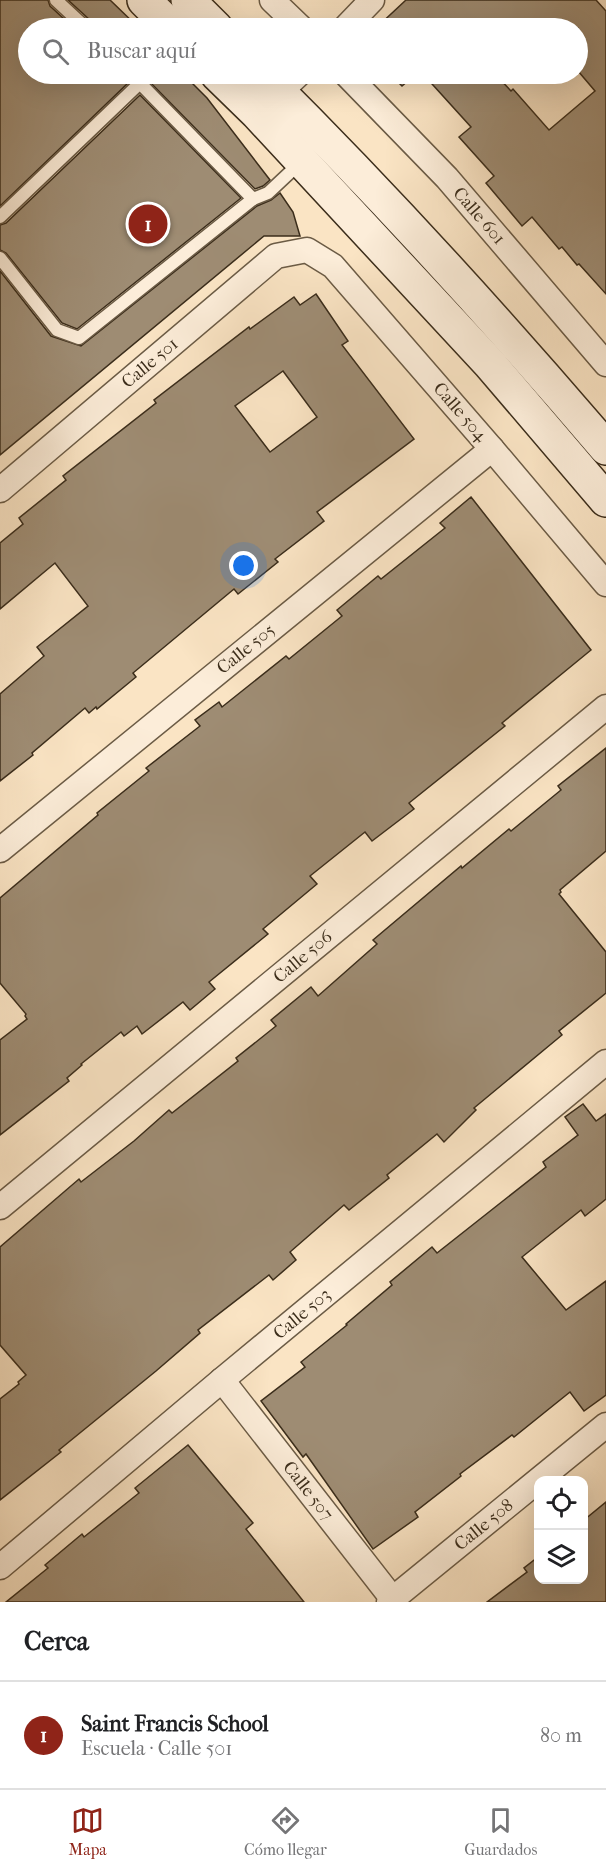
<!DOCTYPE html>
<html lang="es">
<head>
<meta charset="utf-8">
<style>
  :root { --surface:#fff; --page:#f2f2f2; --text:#202124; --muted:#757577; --line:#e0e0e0; --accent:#8f2418 }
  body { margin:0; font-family:"IM FELL French Canon",serif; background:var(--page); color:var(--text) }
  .controls { position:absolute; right:18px; bottom:18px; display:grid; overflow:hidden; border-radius:12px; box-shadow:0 6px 24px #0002 }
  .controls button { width:54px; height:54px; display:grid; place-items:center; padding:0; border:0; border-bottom:2px solid var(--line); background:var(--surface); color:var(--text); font:30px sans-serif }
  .you { position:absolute; left:244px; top:566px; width:21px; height:21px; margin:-15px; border:4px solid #fff; border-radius:50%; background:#1a73e8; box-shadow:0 0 0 9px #1a73e833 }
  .badge { display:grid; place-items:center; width:39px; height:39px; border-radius:50%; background:var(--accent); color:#fff; font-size:20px; font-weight:700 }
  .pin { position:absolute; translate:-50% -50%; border:3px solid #fff; box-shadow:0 2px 6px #0006 }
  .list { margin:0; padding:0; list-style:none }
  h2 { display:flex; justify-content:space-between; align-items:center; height:78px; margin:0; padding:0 24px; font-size:26px }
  h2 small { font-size:20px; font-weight:400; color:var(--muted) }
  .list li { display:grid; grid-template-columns:39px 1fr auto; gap:18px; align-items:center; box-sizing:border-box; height:108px; padding:0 24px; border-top:2px solid var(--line) }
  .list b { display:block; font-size:22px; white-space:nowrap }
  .list p { margin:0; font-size:20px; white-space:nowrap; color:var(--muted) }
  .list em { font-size:20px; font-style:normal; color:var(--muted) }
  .icon { flex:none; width:33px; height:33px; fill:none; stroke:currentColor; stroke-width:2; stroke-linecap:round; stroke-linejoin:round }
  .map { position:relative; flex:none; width:606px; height:1602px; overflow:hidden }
  .search { position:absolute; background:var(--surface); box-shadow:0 6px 24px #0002; left:18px; right:18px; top:18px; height:66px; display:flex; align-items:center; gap:15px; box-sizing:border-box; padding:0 21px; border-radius:33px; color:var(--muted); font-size:22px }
  .sheet { height:186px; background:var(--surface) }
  nav { display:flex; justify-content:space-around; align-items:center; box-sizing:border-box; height:84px; border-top:2px solid var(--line); background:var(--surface); font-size:16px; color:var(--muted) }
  nav a { display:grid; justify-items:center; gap:3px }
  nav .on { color:var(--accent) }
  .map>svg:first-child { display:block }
  .building { fill:#9e8c73; stroke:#3b2d1b; stroke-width:1.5; fill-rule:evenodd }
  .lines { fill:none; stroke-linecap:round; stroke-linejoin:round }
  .lane-casing { stroke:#6b5b45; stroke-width:15 }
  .street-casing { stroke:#6b5b45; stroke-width:27 }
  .secondary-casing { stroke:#3b2d1b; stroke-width:36 }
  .lane { stroke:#fcedd9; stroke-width:12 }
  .street { stroke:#fcedd9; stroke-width:24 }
  .secondary { stroke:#fcedd9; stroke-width:33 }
  .labels { text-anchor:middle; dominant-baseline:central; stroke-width:4.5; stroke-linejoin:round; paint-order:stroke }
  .street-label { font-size:18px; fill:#3b2d1b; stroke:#fcedd9 }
</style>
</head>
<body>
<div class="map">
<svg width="606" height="1602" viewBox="0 0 606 1602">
  <rect width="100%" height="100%" fill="#fae4c4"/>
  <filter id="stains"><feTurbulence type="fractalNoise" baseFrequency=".00333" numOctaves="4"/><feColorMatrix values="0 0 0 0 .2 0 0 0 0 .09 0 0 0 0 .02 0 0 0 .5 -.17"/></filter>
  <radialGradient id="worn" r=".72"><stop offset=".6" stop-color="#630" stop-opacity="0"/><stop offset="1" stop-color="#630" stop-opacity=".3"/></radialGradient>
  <!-- building -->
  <g class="building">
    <path d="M 0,0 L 48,0 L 50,6 L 74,28 L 28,28 L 28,74 L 123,74 L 128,83 L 0,206 Z"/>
    <path d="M 68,0 L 110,0 L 139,28 L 94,28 L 92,22 Z"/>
    <path d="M 406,0 L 596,0 L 606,11 L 606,294 L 579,264 L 577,265 L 562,247 L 559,249 L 532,217 L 522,226 L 486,183 L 494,176 L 459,137 L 471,127 L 423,74 L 495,74 L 511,91 L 513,89 L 549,130 L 595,91 L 578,71 L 578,28 L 376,28 Z"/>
    <path d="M 142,74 L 183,74 L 207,98 L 270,180 L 263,186 L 255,189 Z"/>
    <path d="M 390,74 L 416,74 L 402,86 Z"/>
    <path d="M 140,95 L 241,198 L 77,329 L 62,323 L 6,253 L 0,250 L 0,225 L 6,223 Z"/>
    <path d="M 280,193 L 293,212 L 300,236 L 264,236 L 0,455 L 0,271 L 51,336 L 81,346 L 257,206 L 271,200 Z"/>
    <path d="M 316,294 L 348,341 L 342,345 L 414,439 L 317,512 L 324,521 L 275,559 L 278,562 L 238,594 L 234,589 L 133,673 L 136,677 L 97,709 L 96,707 L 89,713 L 85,708 L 32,753 L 33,755 L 0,781 L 0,694 L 44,656 L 37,647 L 88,606 L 55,563 L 0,609 L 0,543 L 23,524 L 19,518 L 66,480 L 63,476 L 156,403 L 154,400 L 249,327 L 250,329 L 294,297 L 300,305 ZM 283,371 L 317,417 L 270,452 L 235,406 Z"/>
    <path d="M 471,497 L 591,650 L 502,723 L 505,726 L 409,803 L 414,809 L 372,841 L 365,832 L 310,876 L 317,884 L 263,929 L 268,934 L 209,982 L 215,989 L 190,1010 L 183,1002 L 142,1034 L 137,1026 L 124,1036 L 121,1032 L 81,1064 L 82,1065 L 67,1078 L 69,1081 L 0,1135 L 0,1040 L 27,1019 L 25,1016 L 26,1014 L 0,983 L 0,898 L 98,815 L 97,813 L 149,771 L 146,768 L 200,726 L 195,720 L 219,702 L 222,707 L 286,656 L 289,659 L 342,616 L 337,610 L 378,576 L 381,579 L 445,528 L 440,523 Z"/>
    <path d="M 606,748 L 606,851 L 560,890 L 561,892 L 559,894 L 606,952 L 606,993 L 559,1031 L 562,1035 L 474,1108 L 476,1110 L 444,1142 L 437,1134 L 387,1175 L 389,1178 L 349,1210 L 344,1205 L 290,1252 L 296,1260 L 273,1280 L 269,1275 L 198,1330 L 200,1333 L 156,1371 L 59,1450 L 61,1452 L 0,1500 L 0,1399 L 19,1384 L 18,1382 L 26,1375 L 0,1345 L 0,1247 L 79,1179 L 81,1182 L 134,1141 L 169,1110 L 172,1113 L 238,1061 L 236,1058 L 276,1026 L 271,1020 L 311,987 L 318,996 L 377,944 L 373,940 L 461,866 L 462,868 L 509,829 L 511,831 L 561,790 L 558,786 Z"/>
    <path d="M 583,1104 L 596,1121 L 606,1114 L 606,1199 L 585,1216 L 581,1210 L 522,1257 L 566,1310 L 606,1281 L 606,1395 L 584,1411 L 570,1392 L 514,1437 L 512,1435 L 460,1474 L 461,1476 L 415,1512 L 418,1517 L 373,1549 L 306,1454 L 303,1457 L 261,1401 L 305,1367 L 301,1362 L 347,1325 L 346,1324 L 392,1285 L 390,1282 L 432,1247 L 437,1253 L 546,1167 L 543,1162 L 578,1135 L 565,1117 Z"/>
    <path d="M 188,1445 L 253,1523 L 246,1529 L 304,1602 L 6,1602 L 48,1568 L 45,1565 L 82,1534 L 84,1537 L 139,1493 L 135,1488 Z"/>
    <path d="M 606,1502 L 606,1602 L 487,1602 L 527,1572 L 524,1568 L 538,1557 L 538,1580 L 584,1580 L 584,1520 Z"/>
  </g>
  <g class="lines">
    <!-- lane casing -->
    <g class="lane-casing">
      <g id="lane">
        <path d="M 56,0 L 86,28"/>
        <path d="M 131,74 L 253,199 L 268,193 L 301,162"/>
        <path d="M 0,217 L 140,83"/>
        <path d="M 0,258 L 57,330 L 79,338 L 253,199"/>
      </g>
    </g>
    <!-- street casing -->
    <g class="street-casing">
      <g id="street">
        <path d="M 272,0 L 301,28"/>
        <path d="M 345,28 L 372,0"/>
        <path d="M 346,74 L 447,178 L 606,364"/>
        <path d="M 268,103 L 299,74"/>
        <path d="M 0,490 L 276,256 L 307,250 L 333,266 L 492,449 L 606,584"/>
        <path d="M 0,850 L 492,449"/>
        <path d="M 0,1207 L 606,707"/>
        <path d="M 222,1380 L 395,1602"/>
        <path d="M 0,1567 L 222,1380 L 606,1062"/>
        <path d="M 389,1602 L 606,1425"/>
      </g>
    </g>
    <!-- secondary casing -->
    <g class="secondary-casing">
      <g id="secondary">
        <path d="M 144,0 L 172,28"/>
        <path d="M 188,0 L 216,28"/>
        <path d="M 217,74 L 257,113 L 490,364 L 606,500"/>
        <path d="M 261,74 C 381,193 496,319 606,448"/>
      </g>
    </g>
    <!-- lane -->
    <use href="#lane" class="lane"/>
    <!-- street -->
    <use href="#street" class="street"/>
    <!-- secondary -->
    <use href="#secondary" class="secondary"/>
  </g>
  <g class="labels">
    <!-- street labels -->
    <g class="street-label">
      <text transform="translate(479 216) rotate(49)">Calle 601</text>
      <text transform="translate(150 363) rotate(-40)">Calle 501</text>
      <text transform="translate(460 412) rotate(49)">Calle 504</text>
      <text transform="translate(246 649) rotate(-39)">Calle 505</text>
      <text transform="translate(303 957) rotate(-40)">Calle 506</text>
      <text transform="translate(302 1314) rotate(-40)">Calle 503</text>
      <text transform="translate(308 1491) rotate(52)">Calle 507</text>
      <text transform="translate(484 1525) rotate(-39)">Calle 508</text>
    </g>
  </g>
  <rect width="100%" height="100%" filter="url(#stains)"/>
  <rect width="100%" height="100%" fill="url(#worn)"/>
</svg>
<div class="controls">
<button><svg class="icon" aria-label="locate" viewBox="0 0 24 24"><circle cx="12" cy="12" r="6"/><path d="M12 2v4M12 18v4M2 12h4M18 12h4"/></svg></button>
<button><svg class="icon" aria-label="layers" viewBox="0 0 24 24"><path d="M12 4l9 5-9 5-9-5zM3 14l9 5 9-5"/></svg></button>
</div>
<div class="you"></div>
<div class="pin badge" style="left:148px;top:224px">1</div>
<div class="search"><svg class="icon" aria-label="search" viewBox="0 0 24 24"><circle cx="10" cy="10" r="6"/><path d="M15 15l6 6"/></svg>Buscar aquí</div>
</div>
<section class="sheet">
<h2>Cerca<small></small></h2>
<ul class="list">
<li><span class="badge">1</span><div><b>Saint Francis School</b><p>Escuela · Calle 501</p></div><em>80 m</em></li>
</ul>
</section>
<nav>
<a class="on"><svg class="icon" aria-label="map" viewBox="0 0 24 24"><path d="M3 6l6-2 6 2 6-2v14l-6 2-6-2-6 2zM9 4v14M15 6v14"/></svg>Mapa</a>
<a><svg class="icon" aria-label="directions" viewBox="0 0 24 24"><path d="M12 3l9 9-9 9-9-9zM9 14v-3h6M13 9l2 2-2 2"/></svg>Cómo llegar</a>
<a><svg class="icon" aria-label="saved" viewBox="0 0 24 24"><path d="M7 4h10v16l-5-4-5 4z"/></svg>Guardados</a>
</nav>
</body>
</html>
